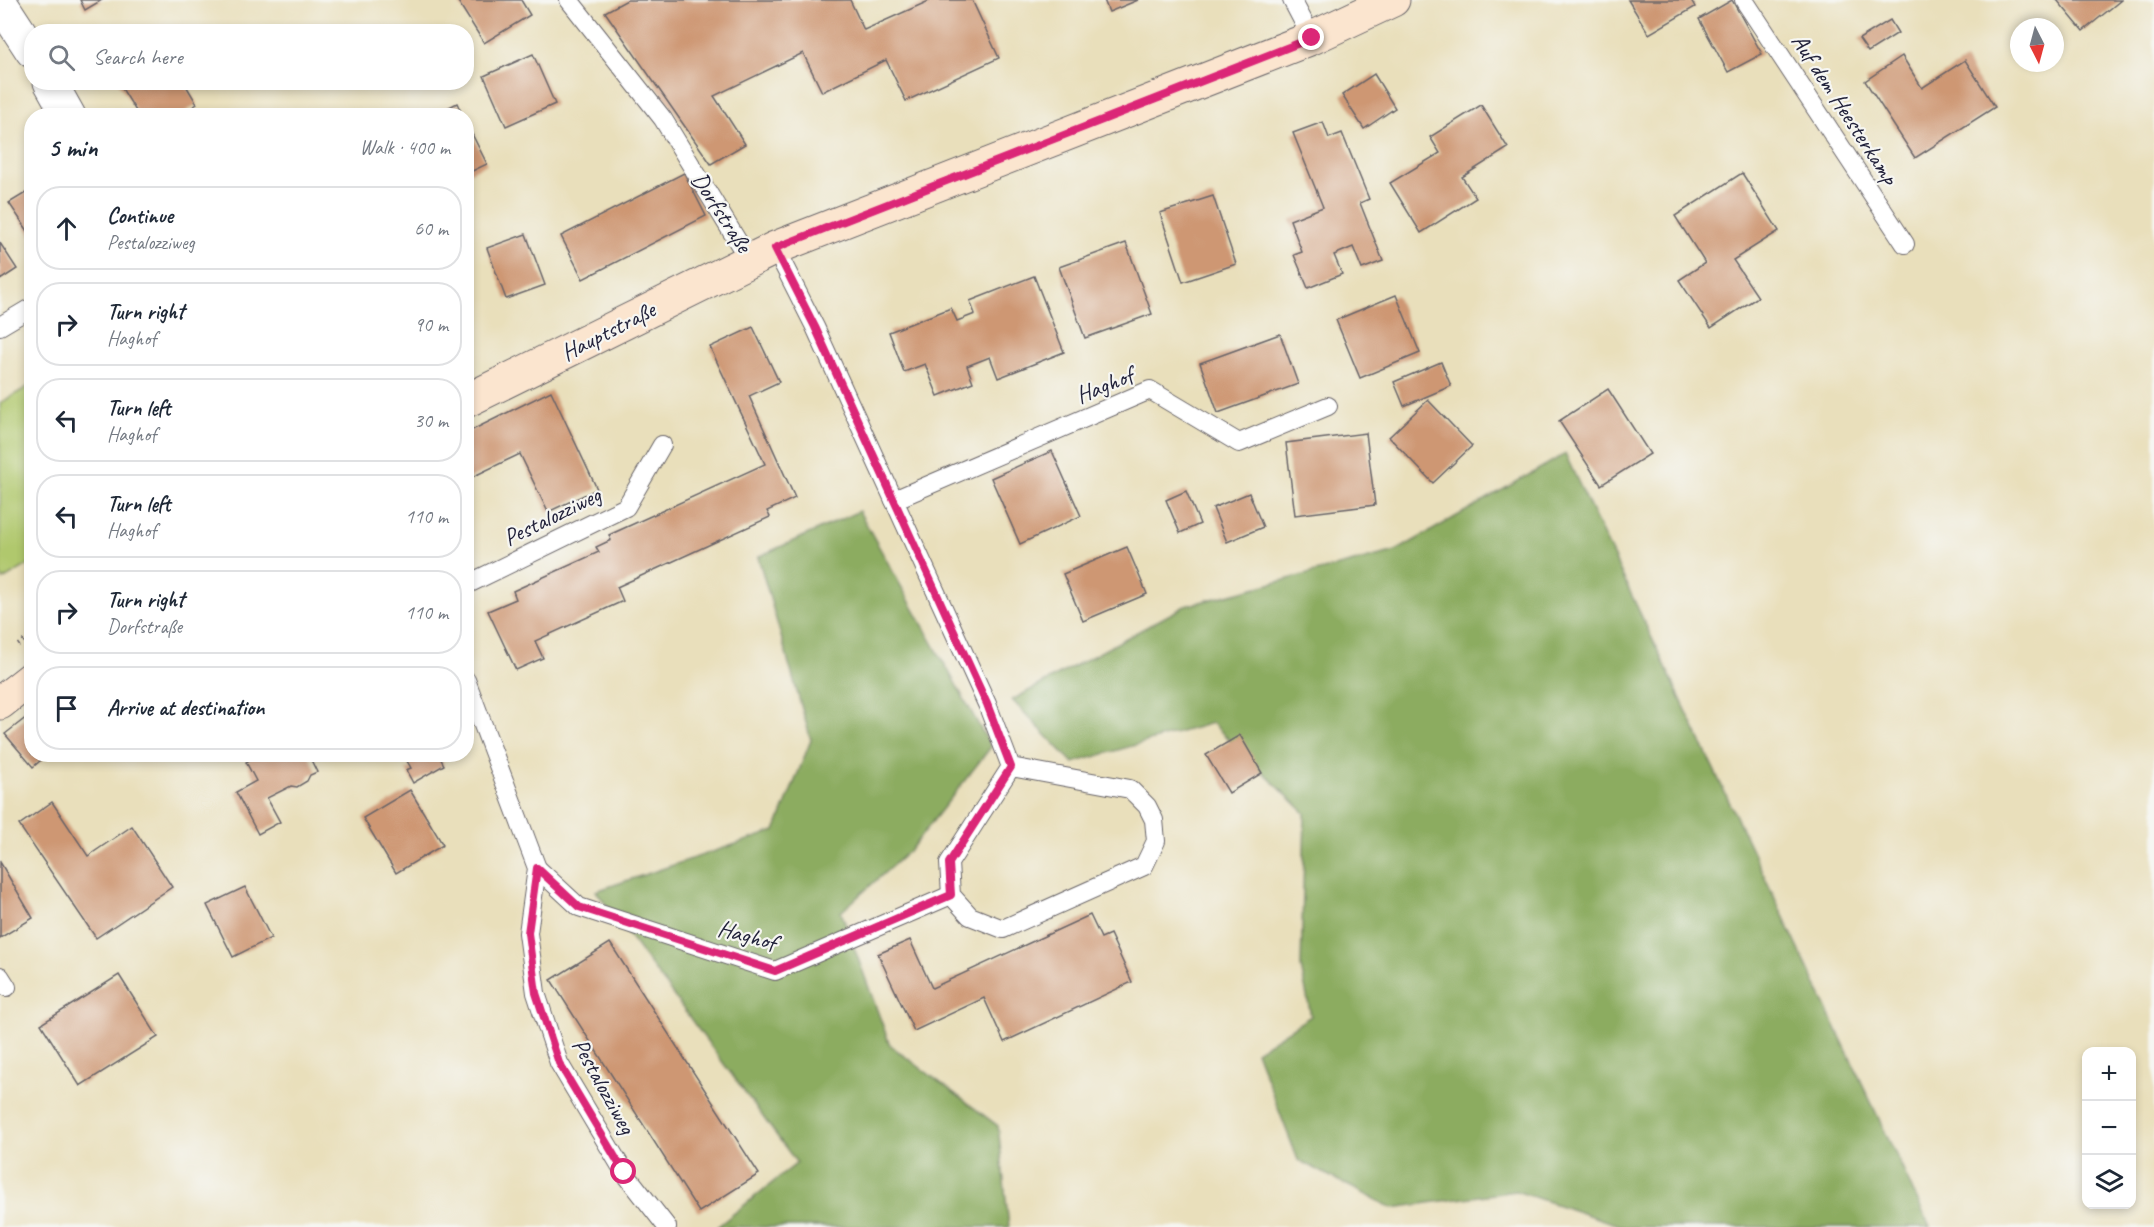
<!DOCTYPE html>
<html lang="en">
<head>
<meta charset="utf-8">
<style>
  :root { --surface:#fff; --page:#f6f6f7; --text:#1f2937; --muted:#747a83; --line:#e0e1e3 }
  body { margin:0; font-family:Caveat,sans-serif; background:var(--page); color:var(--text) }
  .controls { position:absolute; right:18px; bottom:18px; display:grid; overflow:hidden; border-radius:12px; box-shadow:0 3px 9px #0003 }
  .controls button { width:54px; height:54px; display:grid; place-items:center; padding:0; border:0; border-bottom:2px solid var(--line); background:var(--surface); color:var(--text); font:30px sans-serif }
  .compass { position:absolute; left:2010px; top:18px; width:54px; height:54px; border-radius:50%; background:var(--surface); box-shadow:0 3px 9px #0003; rotate:174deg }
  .stop { position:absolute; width:18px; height:18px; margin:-14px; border:4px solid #db2777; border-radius:50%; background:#fff }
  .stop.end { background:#db2777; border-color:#fff; box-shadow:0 2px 6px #0008 }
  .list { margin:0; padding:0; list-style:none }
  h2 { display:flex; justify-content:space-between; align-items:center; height:78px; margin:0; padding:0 24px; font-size:26px }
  h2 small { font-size:20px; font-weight:400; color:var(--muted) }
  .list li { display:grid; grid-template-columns:39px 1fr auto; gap:18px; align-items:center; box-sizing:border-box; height:84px; margin:0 12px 12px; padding:0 12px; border:2px solid var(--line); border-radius:24px }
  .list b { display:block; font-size:22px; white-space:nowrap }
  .list p { margin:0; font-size:20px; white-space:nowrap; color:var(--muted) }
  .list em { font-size:20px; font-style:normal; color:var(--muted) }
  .icon { flex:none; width:33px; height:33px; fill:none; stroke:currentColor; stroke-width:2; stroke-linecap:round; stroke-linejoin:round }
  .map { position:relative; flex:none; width:2154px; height:1227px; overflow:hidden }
  .search { position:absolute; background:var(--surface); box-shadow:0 3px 9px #0003; left:24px; top:24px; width:450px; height:66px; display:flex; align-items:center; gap:15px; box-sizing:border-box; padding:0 21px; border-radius:24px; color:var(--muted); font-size:22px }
  .panel { position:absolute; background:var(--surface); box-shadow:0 3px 9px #0003; left:24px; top:108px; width:450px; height:654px; border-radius:24px }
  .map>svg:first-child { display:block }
  .green { fill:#b0c86d; stroke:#697554; stroke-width:1.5 }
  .forest { fill:#8cac60; stroke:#57674e; stroke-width:1.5 }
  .building { fill:#ce9773 }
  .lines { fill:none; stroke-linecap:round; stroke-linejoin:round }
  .lane-casing { stroke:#686468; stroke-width:20 }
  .street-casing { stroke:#686468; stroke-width:35 }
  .secondary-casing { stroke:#686468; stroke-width:35 }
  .path { stroke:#686468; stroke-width:4; stroke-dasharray:1.5 4.5; stroke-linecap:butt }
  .lane { stroke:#fff; stroke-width:18 }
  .street { stroke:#fff; stroke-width:33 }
  .secondary { stroke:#fbe5cf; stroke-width:33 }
  .route { stroke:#db2777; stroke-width:8 }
  .labels { text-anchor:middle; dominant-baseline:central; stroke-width:4.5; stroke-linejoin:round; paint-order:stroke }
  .street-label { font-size:24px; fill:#22223b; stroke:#f6f6f2 }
</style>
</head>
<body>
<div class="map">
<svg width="2154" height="1227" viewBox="0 0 2154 1227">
  <rect width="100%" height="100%" fill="#f6f6f2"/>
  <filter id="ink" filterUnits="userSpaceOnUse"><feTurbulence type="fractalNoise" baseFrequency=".0167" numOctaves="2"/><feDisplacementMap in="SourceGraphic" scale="12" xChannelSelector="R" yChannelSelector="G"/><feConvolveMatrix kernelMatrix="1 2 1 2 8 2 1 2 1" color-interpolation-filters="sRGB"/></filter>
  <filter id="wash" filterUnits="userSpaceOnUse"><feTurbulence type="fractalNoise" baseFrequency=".008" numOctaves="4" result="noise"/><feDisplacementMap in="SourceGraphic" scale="24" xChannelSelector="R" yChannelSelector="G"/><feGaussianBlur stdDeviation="1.35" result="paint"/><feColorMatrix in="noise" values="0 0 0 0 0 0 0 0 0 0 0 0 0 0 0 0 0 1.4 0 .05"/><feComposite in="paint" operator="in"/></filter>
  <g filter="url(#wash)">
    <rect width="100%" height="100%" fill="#e9dfbb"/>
    <!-- green -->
    <path class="green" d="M 31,385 L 31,563 L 3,580 L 0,574 L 0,403 Z"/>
    <!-- forest -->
    <g class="forest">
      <path d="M 1565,454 L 1930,1227 L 1624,1227 L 1516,1191 L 1392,1208 L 1298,1160 L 1256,1051 L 1311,1016 L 1301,967 L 1305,813 L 1212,723 L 1073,763 L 1012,700 L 1185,606 L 1396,551 Z"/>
      <path d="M 859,511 L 991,747 L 911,849 L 841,912 L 890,1045 L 998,1126 L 1009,1227 L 717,1227 L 797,1163 L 596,891 L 775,831 L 811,740 L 758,557 Z"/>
    </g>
    <g id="blocks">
      <!-- building -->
      <g class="building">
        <path d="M 80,0 L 102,0 L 85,10 Z"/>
        <path d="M 457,0 L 521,0 L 530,15 L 484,43 Z"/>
        <path d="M 627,0 L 850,0 L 864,30 L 931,0 L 972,0 L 999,58 L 906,101 L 886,60 L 822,92 L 803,53 L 714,96 L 745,144 L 711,164 L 605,12 Z"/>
        <path d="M 1104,0 L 1138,0 L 1109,12 Z"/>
        <path d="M 1628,0 L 1691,0 L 1695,7 L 1649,34 Z"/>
        <path d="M 1732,0 L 1762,54 L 1728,72 L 1699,19 Z"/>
        <path d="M 2057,0 L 2121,0 L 2083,31 Z"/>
        <path d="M 1890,20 L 1898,33 L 1868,52 L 1859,39 Z"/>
        <path d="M 533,54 L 555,104 L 506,126 L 484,76 Z"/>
        <path d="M 1902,56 L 1922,88 L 1965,60 L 1995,107 L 1915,158 L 1865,81 Z"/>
        <path d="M 1374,74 L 1395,108 L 1364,129 L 1342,95 Z"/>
        <path d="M 118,82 L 184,82 L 197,104 L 179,116 L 139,116 Z"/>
        <path d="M 457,103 L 463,116 L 432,116 Z"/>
        <path d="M 1481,105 L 1508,148 L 1462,177 L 1476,198 L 1421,233 L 1390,183 L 1440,153 L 1430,137 Z"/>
        <path d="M 466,122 L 487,164 L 466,174 Z"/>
        <path d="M 1323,122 L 1329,138 L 1342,133 L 1369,199 L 1360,203 L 1383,261 L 1362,269 L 1353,247 L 1334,255 L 1342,274 L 1308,288 L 1294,255 L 1302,252 L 1290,220 L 1323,207 L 1293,133 Z"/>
        <path d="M 684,173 L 706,216 L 583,279 L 561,236 Z"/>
        <path d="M 1742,173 L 1779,231 L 1733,260 L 1758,297 L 1711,328 L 1679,280 L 1705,263 L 1675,216 Z"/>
        <path d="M 32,189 L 32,237 L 9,203 Z"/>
        <path d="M 1213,196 L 1236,264 L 1183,282 L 1160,213 Z"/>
        <path d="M 526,234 L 545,285 L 506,299 L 487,248 Z"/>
        <path d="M 0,243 L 17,269 L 0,280 Z"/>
        <path d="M 1126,243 L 1152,314 L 1085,338 L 1059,267 Z"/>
        <path d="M 1034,276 L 1064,352 L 998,378 L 990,357 L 967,366 L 973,382 L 938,396 L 925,364 L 904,372 L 889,332 L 951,308 L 957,321 L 975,314 L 970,301 Z"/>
        <path d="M 1396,295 L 1420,353 L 1360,378 L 1336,320 Z"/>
        <path d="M 753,327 L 779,382 L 749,396 L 795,498 L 767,511 L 770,517 L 617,587 L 623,601 L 535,641 L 543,658 L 516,670 L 488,611 L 516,599 L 513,591 L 599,552 L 596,547 L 611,540 L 609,535 L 765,464 L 710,347 Z"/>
        <path d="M 1280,334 L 1298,384 L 1218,413 L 1200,363 Z"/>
        <path d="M 1441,362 L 1451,386 L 1404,406 L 1394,382 Z"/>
        <path d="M 1608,389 L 1650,454 L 1601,485 L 1559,421 Z"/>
        <path d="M 551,391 L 597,489 L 548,512 L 520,454 L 466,480 L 466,433 Z"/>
        <path d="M 1428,400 L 1472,446 L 1433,483 L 1389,437 Z"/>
        <path d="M 1366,433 L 1375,505 L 1295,515 L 1286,443 Z"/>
        <path d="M 1052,451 L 1081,516 L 1020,544 L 991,478 Z"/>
        <path d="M 1186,491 L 1200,524 L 1180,533 L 1166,500 Z"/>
        <path d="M 1249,493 L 1263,527 L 1227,542 L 1213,508 Z"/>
        <path d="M 1127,547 L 1147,594 L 1083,621 L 1063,574 Z"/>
        <path d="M 32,713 L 32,754 L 48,754 L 33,767 L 5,734 Z"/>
        <path d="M 1240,735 L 1262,773 L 1229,793 L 1206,755 Z"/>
        <path d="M 259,754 L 308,754 L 317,772 L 310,775 L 307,781 L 297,787 L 291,786 L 267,798 L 280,822 L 258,834 L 236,792 L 256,781 L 246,762 Z"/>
        <path d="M 403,754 L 438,754 L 444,765 L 413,783 L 406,770 L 411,768 Z"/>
        <path d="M 410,790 L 443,845 L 396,873 L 363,818 Z"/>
        <path d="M 52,802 L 88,856 L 132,826 L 172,887 L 96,938 L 19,825 Z"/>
        <path d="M 0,862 L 33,918 L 0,938 Z"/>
        <path d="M 245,887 L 271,938 L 233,957 L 207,905 Z"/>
        <path d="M 1090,915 L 1101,938 L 1110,934 L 1132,982 L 1004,1042 L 984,998 L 914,1031 L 878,954 L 910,940 L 932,988 Z"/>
        <path d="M 610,943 L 759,1174 L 699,1212 L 551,980 Z"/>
        <path d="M 119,975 L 158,1037 L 80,1086 L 41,1024 Z"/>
      </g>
    </g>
  </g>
  <g filter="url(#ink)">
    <use href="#blocks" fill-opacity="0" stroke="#686468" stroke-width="1.5"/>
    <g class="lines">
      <!-- lane casing -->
      <g class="lane-casing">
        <g id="lane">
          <path d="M 569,0 L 663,119 L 749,260"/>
          <path d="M 1292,0 L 1312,38"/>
          <path d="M 1744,0 L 1905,244"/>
          <path d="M 775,248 L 815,327 L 987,704 L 1011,767 L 949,863 L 951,895 L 970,916 L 1003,929 L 1144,866 L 1156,841 L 1154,820 L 1147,806 L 1130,789 L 1011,767"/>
          <path d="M 0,326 L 32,307"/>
          <path d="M 894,500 L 1150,390 L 1239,443 L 1328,406"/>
          <path d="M 466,585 L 626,507 L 662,445"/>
          <path d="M 466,680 L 537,868 L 528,933 L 536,993 L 559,1063 L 624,1172 L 667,1227"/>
          <path d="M 537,868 L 579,907 L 775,971 L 951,895"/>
          <path d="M 0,976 L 7,987"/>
        </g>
      </g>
      <!-- street casing -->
      <g class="street-casing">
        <g id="street">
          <path d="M 0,2 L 32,51"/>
          <path d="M 50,82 L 69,116"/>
        </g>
      </g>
      <!-- secondary casing -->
      <g class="secondary-casing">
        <g id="secondary">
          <path d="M 466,401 L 775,248 L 1312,38 L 1393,0"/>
          <path d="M 0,703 L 32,678"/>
        </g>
      </g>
      <!-- path -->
      <path class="path" d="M 18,645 L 32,635"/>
      <!-- lane -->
      <use href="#lane" class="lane"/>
      <!-- street -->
      <use href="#street" class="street"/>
      <!-- secondary -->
      <use href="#secondary" class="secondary"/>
    </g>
  </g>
  <g class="lines" filter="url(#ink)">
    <!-- route -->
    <path class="route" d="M 624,1172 L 559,1063 L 536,993 L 528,933 L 537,868 L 579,907 L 775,971 L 951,895 L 949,863 L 1011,767 L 987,704 L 815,327 L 775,248 L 1312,38"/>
  </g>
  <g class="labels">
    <!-- street labels -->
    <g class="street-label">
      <text transform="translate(1845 109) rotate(57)">Auf dem Heesterkamp</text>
      <text transform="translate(722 212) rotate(57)">Dorfstraße</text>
      <text transform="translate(608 331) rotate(-27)">Hauptstraße</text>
      <text transform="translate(1104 385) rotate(-22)">Haghof</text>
      <text transform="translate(552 516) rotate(-26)">Pestalozziweg</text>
      <text transform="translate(747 935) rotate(15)">Haghof</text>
      <text transform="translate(604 1086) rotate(61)">Pestalozziweg</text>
    </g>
  </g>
</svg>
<div class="controls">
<button>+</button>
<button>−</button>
<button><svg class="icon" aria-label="layers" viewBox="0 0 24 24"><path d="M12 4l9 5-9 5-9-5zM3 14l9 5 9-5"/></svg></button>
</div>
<svg class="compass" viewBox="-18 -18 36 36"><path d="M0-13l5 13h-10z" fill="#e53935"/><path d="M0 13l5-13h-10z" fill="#747a83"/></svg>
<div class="stop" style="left:624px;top:1172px"></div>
<div class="stop end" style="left:1312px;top:38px"></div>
<div class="search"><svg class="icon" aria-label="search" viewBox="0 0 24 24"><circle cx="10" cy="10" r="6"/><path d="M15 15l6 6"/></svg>Search here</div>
<section class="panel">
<h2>5 min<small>Walk · 400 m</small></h2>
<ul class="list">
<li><svg class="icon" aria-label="ahead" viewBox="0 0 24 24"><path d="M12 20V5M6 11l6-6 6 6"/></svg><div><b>Continue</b><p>Pestalozziweg</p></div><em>60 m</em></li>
<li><svg class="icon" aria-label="right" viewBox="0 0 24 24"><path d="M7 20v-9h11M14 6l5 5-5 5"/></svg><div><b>Turn right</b><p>Haghof</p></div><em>90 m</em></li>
<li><svg class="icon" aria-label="left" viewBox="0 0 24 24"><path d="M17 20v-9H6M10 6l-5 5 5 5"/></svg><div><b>Turn left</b><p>Haghof</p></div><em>30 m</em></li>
<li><svg class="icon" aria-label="left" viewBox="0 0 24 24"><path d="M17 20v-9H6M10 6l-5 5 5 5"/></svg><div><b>Turn left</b><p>Haghof</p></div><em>110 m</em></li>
<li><svg class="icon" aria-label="right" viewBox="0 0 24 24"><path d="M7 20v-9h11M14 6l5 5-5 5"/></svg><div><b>Turn right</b><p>Dorfstraße</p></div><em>110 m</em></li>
<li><svg class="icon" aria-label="arrive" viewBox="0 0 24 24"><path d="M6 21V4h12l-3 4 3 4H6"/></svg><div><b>Arrive at destination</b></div></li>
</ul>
</section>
</div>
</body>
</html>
